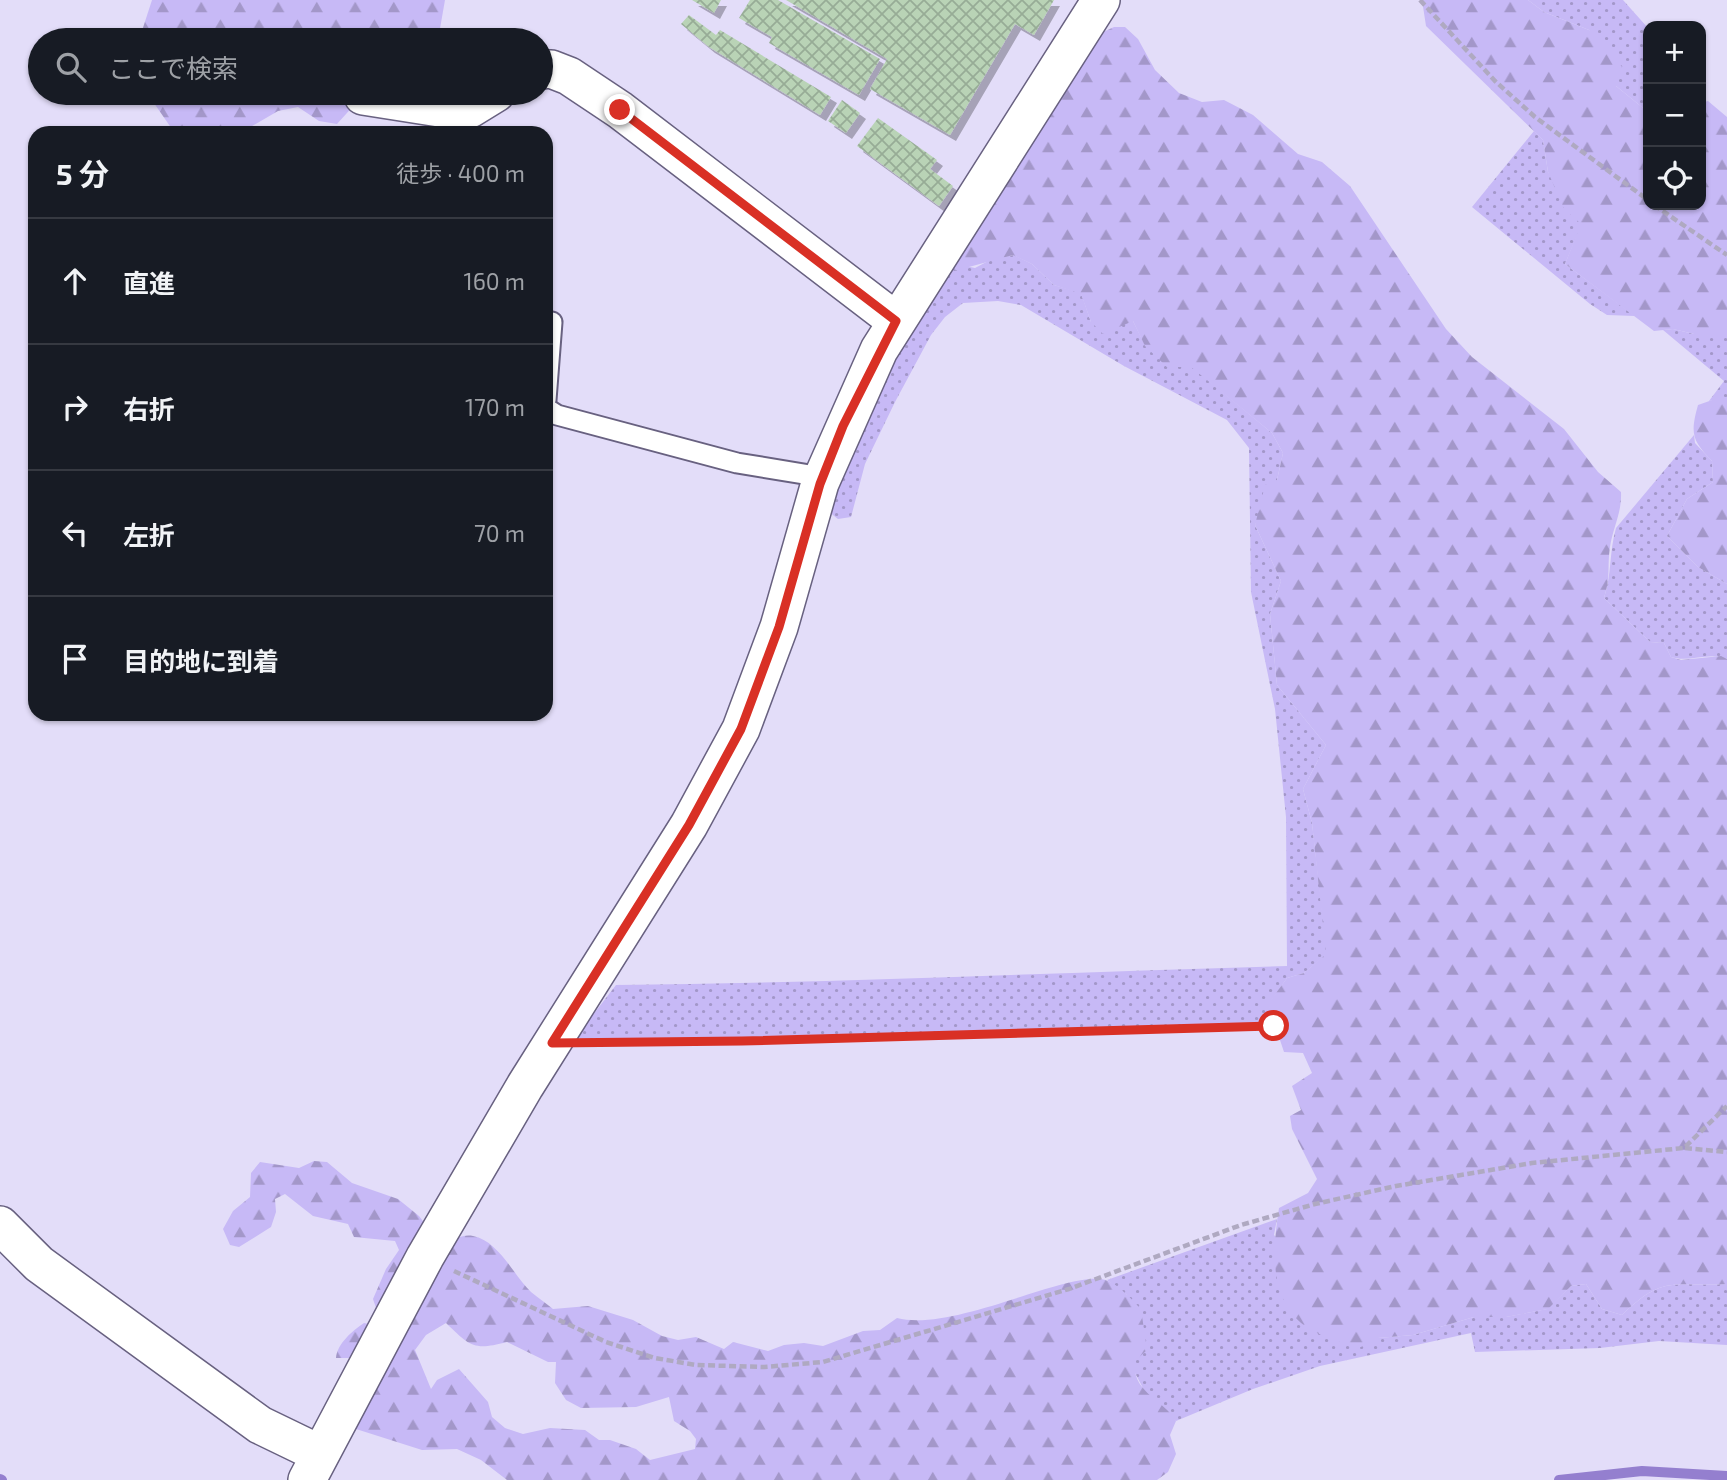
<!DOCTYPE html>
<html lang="ja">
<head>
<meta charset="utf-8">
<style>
  :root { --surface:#171b24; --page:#20242c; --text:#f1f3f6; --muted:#9ea1a6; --line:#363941 }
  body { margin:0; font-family:"Exo 2","Noto Sans JP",sans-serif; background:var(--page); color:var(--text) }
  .controls { position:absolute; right:21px; top:21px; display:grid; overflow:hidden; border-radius:14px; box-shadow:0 2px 5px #0004 }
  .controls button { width:63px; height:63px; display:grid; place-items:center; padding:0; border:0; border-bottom:2px solid var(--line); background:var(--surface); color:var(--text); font:35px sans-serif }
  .stop { position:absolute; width:21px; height:21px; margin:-16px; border:5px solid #d93025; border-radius:50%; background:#fff }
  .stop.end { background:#d93025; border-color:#fff; box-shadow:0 2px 7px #0008 }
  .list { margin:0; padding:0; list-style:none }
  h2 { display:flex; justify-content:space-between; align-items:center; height:91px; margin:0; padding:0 28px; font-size:30px }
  h2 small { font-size:23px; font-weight:400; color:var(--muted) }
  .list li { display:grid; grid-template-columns:46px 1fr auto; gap:21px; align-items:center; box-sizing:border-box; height:126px; padding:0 28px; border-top:2px solid var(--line) }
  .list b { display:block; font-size:26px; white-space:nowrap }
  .list em { font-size:23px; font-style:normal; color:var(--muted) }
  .icon { flex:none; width:38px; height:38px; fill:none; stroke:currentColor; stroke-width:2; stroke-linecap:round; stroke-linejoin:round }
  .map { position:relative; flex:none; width:1727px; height:1480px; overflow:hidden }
  .search { position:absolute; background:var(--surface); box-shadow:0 2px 5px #0004; left:28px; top:28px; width:525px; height:77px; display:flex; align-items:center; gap:18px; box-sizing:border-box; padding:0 24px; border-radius:38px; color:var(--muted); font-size:26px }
  .panel { position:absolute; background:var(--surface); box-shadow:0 2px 5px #0004; left:28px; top:126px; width:525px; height:595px; border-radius:21px }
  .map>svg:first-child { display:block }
  .grass { fill:url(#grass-dots) }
  .forest { fill:url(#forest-firs); fill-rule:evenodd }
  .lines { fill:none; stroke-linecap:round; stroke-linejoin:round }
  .stream { stroke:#947fcf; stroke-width:10 }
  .building { fill:url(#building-cross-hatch); filter:url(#shadow) }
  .lane-casing { stroke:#686180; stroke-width:23 }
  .street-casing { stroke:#686180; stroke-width:40 }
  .path { stroke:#afa9c1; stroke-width:4.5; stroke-dasharray:7 3.5; stroke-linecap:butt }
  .lane { stroke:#fff; stroke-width:19 }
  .street { stroke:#fff; stroke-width:37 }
  .route { stroke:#d93025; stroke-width:9 }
</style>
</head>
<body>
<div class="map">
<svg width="1727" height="1480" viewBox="0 0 1727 1480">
  <defs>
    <pattern id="grass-dots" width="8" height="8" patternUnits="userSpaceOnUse" patternTransform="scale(1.75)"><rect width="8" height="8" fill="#c7b9f6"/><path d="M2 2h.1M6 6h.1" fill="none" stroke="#a397c9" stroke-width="1.8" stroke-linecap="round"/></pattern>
    <pattern id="forest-firs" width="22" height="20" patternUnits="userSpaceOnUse" patternTransform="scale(1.75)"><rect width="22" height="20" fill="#c7b9f6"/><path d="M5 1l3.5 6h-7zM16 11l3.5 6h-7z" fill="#a397c9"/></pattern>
    <pattern id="building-cross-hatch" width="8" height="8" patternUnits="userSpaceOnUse" patternTransform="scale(1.75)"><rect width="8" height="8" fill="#b9d3b6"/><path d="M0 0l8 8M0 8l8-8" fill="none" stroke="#97ac96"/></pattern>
    <filter id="shadow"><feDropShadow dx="6" dy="6" stdDeviation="0" flood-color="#0004"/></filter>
  </defs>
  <rect width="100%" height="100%" fill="#e3ddf9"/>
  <!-- grass -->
  <g class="grass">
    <path d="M 1528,0 L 1623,0 L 1648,28 L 1648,112 L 1616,86 L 1589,30 L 1544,12 Z"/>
    <path d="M 1534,131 L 1543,140 L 1548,172 L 1582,224 L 1565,264 L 1635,316 L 1607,315 L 1590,304 L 1472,207 Z"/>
    <path d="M 1014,255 L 1032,264 L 1054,285 L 1081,293 L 1091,322 L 1133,321 L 1145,345 L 1191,366 L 1272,433 L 1283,453 L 1277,480 L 1255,525 L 1281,581 L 1270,614 L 1277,685 L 1326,745 L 1303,789 L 1312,823 L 1327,954 L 1304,973 L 1287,978 L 1269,1004 L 1274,1026 L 742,1041 L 572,1042 L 616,985 C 840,983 1063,972 1287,966 L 1286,817 L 1275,709 L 1251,592 L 1249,448 L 1227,420 L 1124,366 L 1021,305 L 998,301 L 963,303 L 945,317 L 931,335 L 895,402 L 865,464 L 851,517 L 838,519 L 829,512 L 878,376 L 946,262 L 975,268 L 992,259 Z"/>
    <path d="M 1673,329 L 1694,334 L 1727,333 L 1727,398 L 1709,401 L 1724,381 L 1663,330 Z"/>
    <path d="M 1694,435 L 1695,443 L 1712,461 L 1713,482 L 1687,499 L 1667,536 L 1698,567 L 1727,584 L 1727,659 C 1710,651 1689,663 1671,657 L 1664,643 L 1650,642 L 1604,598 C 1612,574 1609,552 1616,528 Z"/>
    <path d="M 1277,1219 L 1274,1235 L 1378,1338 L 1413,1335 L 1474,1317 L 1506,1317 L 1547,1309 L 1571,1286 L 1586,1284 L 1602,1309 L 1622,1315 C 1664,1274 1673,1287 1727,1284 L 1727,1345 L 1659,1341 L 1600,1348 L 1475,1352 L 1471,1333 L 1320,1366 L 1253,1389 L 1176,1421 L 1145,1392 L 1134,1371 L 1127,1295 L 1107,1280 Z"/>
  </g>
  <!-- forest -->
  <g class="forest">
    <path d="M 152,0 L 445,0 L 438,40 L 139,40 Z"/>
    <path d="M 1422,0 L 1528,0 L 1544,12 L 1589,30 L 1609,49 L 1622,67 L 1616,86 L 1648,112 L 1648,205 L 1701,205 L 1701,103 L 1708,101 L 1727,117 L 1727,334 L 1694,334 L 1673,329 L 1654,331 L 1565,264 L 1581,224 L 1564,209 L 1548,172 L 1543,140 L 1426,26 Z"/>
    <path d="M 1114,27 L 1125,27 L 1138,39 L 1155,70 L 1179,93 L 1202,102 L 1224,100 L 1253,115 L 1298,154 L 1322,162 L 1350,186 L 1446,329 L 1472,357 L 1564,429 L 1598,472 L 1621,492 C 1622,513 1613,527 1610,547 C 1607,568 1611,576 1604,598 L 1650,642 L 1664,643 L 1671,657 L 1681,660 L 1721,656 L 1727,659 L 1727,1284 C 1673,1287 1664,1274 1622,1315 L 1602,1309 L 1586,1284 L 1571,1286 L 1548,1309 L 1506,1317 L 1474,1317 L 1413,1335 L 1378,1338 L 1359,1348 C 1344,1343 1327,1339 1313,1331 C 1268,1306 1272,1252 1279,1208 L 1308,1193 L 1317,1179 L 1292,1129 L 1290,1116 L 1301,1110 L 1292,1086 L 1312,1073 L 1303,1053 L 1284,1052 L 1268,1004 L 1287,978 L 1304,973 L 1326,954 L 1312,823 L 1303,789 L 1326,745 L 1277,685 L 1270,614 L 1281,581 L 1255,525 L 1265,485 L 1277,480 L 1283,453 L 1272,433 L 1191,367 L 1167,367 L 1145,346 L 1133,321 L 1103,334 L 1091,322 L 1081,294 L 1054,285 L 1032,264 L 1013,255 L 954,271 L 946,262 L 1097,35 Z"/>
    <path d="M 147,93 L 382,93 L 356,103 L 337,124 L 319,121 L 298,107 L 278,111 L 240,133 L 174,132 Z"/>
    <path d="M 1718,398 L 1727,398 L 1727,584 L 1698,567 L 1667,536 L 1687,499 L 1713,482 L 1712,461 C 1692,440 1690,434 1698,405 Z"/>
    <path d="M 314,1161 L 327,1162 L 352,1183 L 398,1199 L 419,1216 L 442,1246 C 452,1240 462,1234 473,1236 C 499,1241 514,1276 531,1292 C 538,1298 546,1303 553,1309 L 588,1306 L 633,1320 L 662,1336 L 678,1340 L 696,1337 L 724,1349 L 733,1342 L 768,1351 L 784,1345 L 804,1343 L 823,1346 L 863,1331 L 880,1330 L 897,1318 C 956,1333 1075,1266 1108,1281 C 1120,1286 1131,1299 1141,1309 L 1147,1350 L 1135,1361 C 1131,1392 1163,1399 1176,1421 L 1170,1435 L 1176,1454 L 1168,1472 L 1157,1480 L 507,1480 L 481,1460 L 457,1449 L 422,1450 L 356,1429 L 347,1412 L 360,1358 L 336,1358 C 337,1344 353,1330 364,1323 L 379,1326 L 388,1310 L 376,1308 L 373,1299 L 386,1269 L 399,1250 L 395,1241 L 354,1237 L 348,1224 L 313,1216 L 285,1194 L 275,1199 L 276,1212 L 271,1227 L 239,1247 L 230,1245 L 223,1229 L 233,1211 L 250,1197 L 251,1173 L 260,1162 L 299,1168 ZM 446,1323 C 470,1346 473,1351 507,1342 L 548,1362 L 556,1362 L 555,1383 L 566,1400 L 581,1408 L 636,1407 L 669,1397 L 674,1421 L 690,1431 L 696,1439 L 695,1449 L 650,1460 L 636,1449 L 610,1440 L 599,1440 L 585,1430 L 550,1428 L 523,1434 L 505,1428 L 492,1417 L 488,1402 L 459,1369 L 437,1380 L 431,1389 L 415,1350 L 426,1335 Z"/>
  </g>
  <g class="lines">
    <!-- stream -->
    <g class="stream">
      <path d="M 0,1479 L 2,1480"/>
      <path d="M 1559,1480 L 1642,1471 L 1727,1476"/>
    </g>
  </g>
  <!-- building -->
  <g class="building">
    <path d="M 692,0 L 721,0 L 714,13 Z"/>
    <path d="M 750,0 L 778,0 L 880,59 L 859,95 L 769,43 L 772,37 L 739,18 Z"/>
    <path d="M 786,0 L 1054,0 L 1034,35 L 1015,24 L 950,135 L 870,89 L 887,59 Z"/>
    <path d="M 689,15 L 716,35 L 720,30 L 831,97 L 820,115 L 709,47 L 681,24 Z"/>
    <path d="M 842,100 L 860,113 L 846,133 L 828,121 Z"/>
    <path d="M 878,118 L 937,160 L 930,169 L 953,186 L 939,206 L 857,146 Z"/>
  </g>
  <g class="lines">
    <!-- lane casing -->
    <g class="lane-casing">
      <g id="lane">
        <path d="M 546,400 L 552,322"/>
        <path d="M 546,408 L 557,415 L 737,463 L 822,477"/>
      </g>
    </g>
    <!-- street casing -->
    <g class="street-casing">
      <g id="street">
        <path d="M 541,70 L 551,69 L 569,76 L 620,110 L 896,321"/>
        <path d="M 363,96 L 452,110 L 470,109 L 496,93"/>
        <path d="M 0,1225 L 39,1264 L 260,1425 L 320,1454"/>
        <path d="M 307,1480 L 425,1257 L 525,1086 L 689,825 L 741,729 L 779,627 L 820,483 L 879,350 L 1101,0"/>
      </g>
    </g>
    <!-- path -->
    <g class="path">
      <path d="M 1420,0 L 1495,81 L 1535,117 L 1648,200"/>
      <path d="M 1654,205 L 1727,255"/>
      <path d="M 591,1042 L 742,1041 L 1274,1026"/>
      <path d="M 1685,1148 L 1727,1152"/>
      <path d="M 454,1271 L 606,1342 L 655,1358 L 696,1365 L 764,1367 L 823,1362 L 1069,1289 L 1241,1225 L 1315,1204 L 1396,1186 L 1532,1163 L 1684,1148 L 1727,1106"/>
    </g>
    <!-- lane -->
    <use href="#lane" class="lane"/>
    <!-- street -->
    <use href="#street" class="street"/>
  </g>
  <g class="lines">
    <!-- route -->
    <path class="route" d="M 620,110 L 896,321 L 843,426 L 820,484 L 779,627 L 741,729 L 689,825 L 552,1043 L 742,1041 L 1274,1026"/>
  </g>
</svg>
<div class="controls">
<button>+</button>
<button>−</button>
<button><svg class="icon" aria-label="locate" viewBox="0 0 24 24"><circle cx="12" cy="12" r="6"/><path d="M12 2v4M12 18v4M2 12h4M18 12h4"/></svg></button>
</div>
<div class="stop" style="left:1274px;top:1026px"></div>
<div class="stop end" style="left:620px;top:110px"></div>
<div class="search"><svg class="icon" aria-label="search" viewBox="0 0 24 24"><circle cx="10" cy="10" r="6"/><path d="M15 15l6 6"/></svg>ここで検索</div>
<section class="panel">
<h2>5 分<small>徒歩 · 400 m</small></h2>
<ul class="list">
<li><svg class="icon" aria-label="ahead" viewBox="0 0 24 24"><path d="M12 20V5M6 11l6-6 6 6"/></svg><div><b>直進</b></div><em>160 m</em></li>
<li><svg class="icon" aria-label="right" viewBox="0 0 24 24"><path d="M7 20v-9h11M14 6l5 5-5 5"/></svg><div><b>右折</b></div><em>170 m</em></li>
<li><svg class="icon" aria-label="left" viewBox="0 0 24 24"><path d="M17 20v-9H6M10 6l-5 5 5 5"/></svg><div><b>左折</b></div><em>70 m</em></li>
<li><svg class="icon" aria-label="arrive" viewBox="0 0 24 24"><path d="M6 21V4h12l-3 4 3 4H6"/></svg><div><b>目的地に到着</b></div></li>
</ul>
</section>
</div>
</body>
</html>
